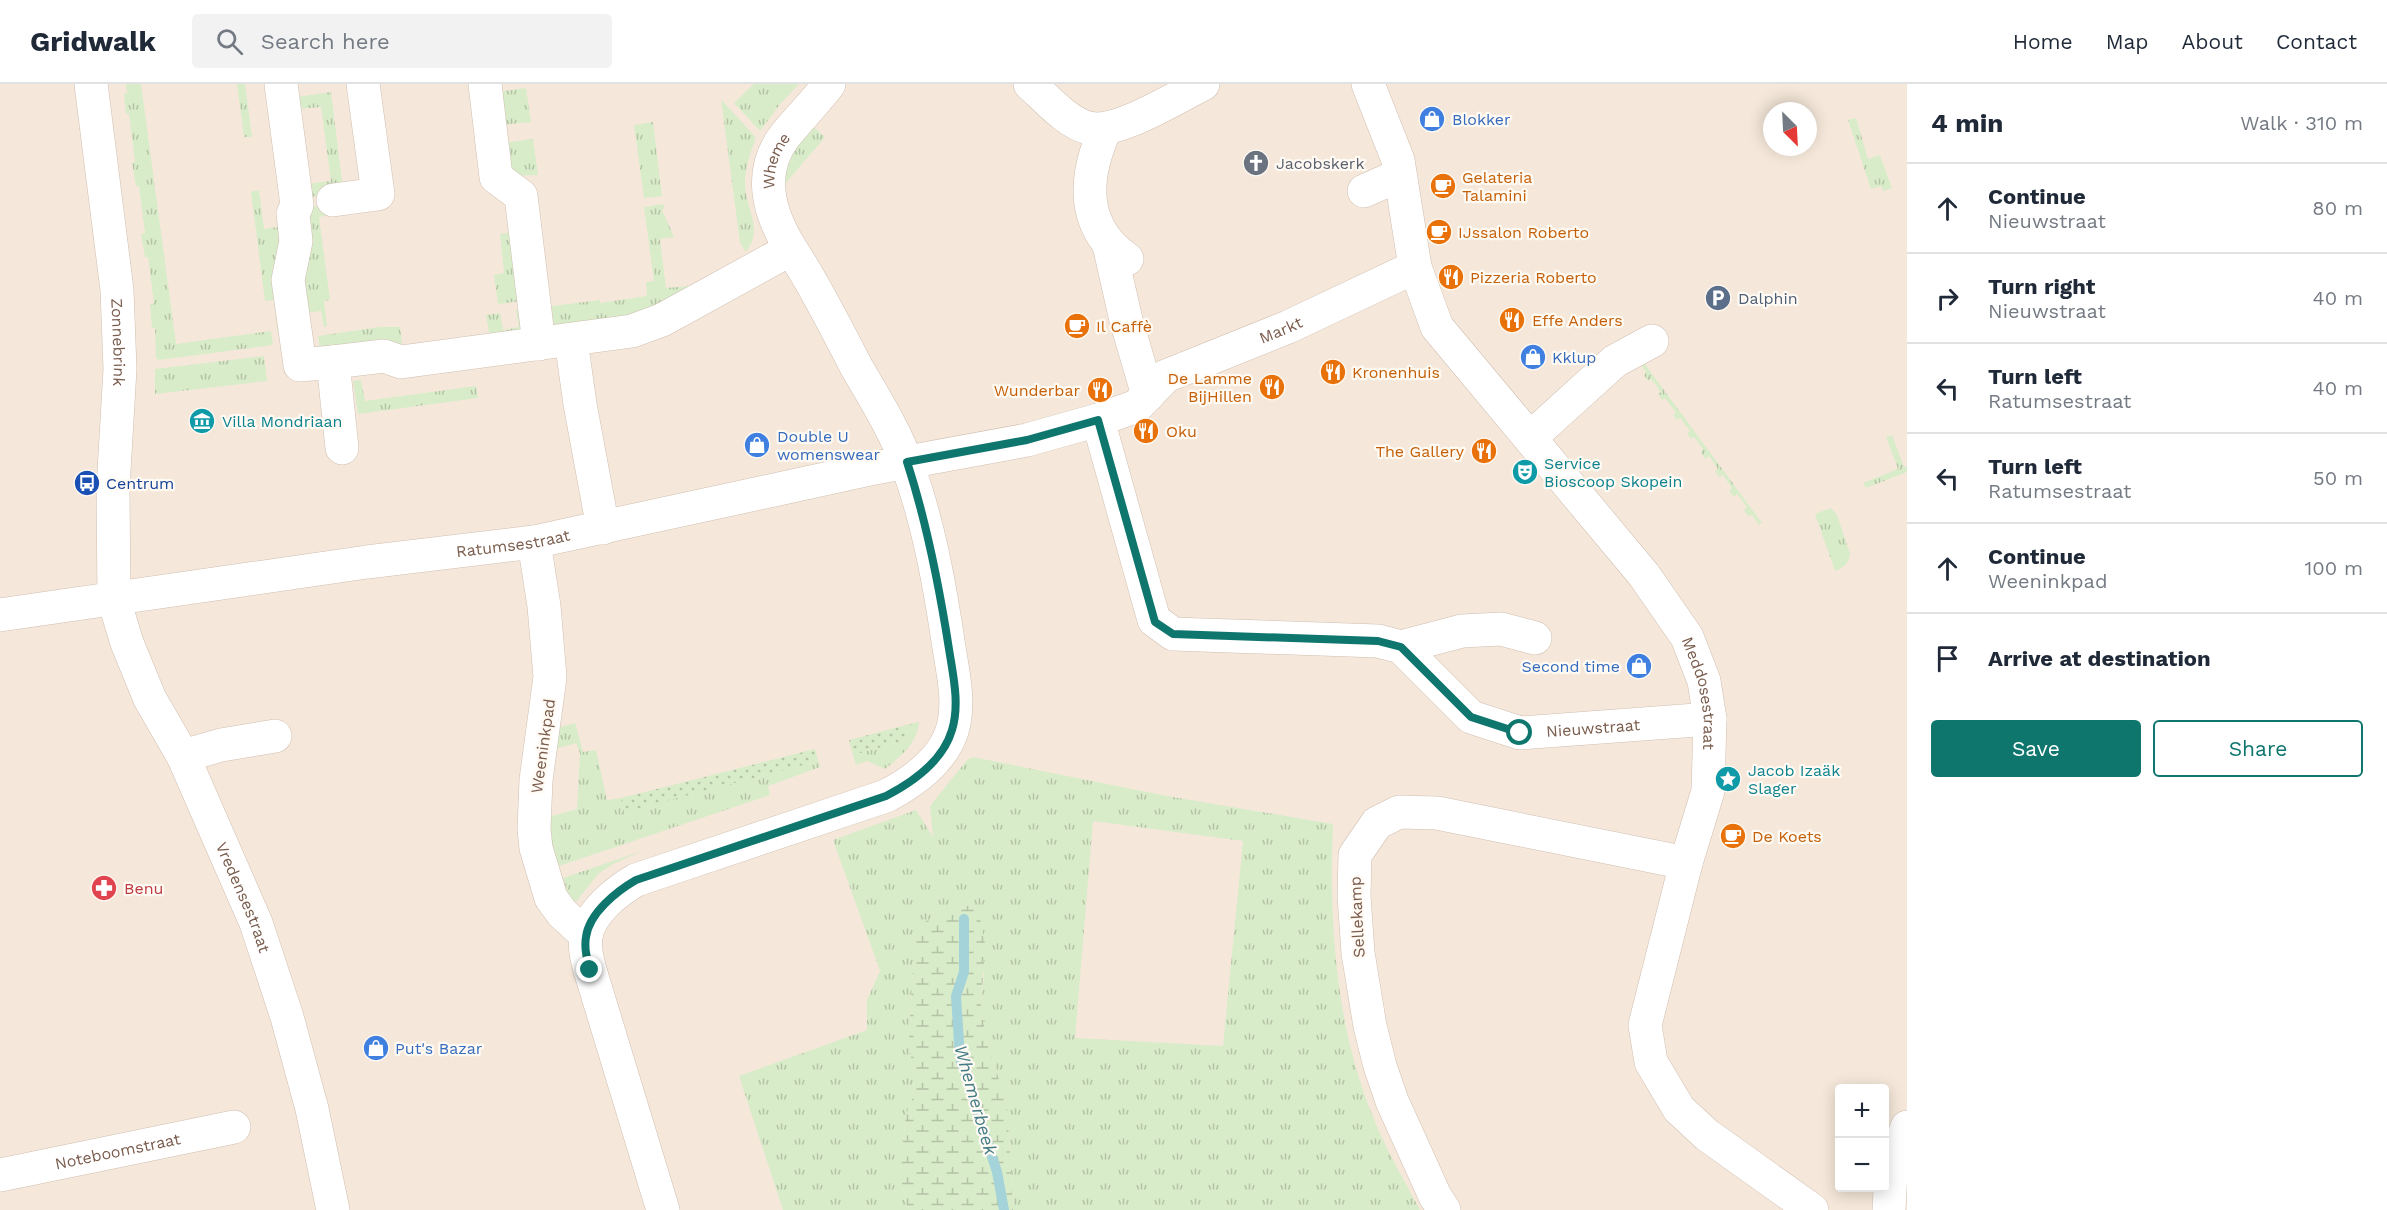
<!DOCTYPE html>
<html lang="en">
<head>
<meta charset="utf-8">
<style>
  :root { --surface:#fff; --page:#f2f2f3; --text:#1f2937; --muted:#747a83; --line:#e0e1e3; --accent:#0f766e }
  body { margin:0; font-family:"Work Sans",sans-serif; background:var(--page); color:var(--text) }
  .controls { position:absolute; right:18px; bottom:18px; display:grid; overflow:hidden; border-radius:6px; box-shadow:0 3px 15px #0003 }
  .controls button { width:54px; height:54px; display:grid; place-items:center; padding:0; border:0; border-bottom:2px solid var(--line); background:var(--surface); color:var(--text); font:30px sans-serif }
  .compass { position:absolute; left:1763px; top:18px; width:54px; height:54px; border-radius:50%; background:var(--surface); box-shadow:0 3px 15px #0003; rotate:156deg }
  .stop { position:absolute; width:18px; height:18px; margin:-14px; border:4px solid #0f766e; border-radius:50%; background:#fff }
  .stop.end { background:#0f766e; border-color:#fff; box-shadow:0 2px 6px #0008 }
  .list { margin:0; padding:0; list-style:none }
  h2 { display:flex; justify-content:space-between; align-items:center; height:78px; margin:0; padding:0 24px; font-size:26px }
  h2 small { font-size:20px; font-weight:400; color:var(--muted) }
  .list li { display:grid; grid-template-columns:39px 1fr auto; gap:18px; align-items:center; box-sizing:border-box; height:90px; padding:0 24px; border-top:2px solid var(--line) }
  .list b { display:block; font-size:22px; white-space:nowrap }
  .list p { margin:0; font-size:20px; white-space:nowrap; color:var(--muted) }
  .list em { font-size:20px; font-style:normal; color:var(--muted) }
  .actions { display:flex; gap:12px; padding:18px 24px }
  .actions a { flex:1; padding:14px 0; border:2px solid var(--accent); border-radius:6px; text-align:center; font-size:21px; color:var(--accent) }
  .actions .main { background:var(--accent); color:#fff }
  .icon { flex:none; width:33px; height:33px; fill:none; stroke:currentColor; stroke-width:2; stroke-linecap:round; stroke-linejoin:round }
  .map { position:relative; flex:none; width:1907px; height:1126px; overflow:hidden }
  header { display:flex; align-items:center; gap:36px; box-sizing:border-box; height:84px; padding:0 30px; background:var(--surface); border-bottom:2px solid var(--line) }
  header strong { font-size:28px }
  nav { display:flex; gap:33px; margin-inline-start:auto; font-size:21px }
  .search { width:420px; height:54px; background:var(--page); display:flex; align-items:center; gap:15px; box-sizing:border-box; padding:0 21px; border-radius:6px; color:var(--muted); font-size:22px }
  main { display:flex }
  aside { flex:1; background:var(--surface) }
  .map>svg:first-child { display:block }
  .residential { fill:#f5e8da; fill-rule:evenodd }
  .grass { fill:url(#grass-tufts); fill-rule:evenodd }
  .wetland { fill:url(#wetland-marsh) }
  .garden { fill:url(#garden-dots) }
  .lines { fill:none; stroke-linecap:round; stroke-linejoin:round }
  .stream { stroke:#a5d3da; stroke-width:10 }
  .minor-casing { stroke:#d1beb0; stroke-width:34 }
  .minor { stroke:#fff; stroke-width:33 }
  .route { stroke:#0f766e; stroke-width:8 }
  .labels { text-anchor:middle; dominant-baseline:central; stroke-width:4.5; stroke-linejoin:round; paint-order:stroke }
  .shop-label { font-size:16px; fill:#366cbe; stroke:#fffaf3; text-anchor:start }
  .street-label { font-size:16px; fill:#7a5c4d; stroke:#fffaf3 }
  .worship-label { font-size:16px; fill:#5b616d; stroke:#fffaf3; text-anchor:start }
  .food-label { font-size:16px; fill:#c56008; stroke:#fffaf3; text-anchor:start }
  .service-label { font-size:16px; fill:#4e5e75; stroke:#fffaf3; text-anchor:start }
  .culture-label { font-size:16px; fill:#0d838f; stroke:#fffaf3; text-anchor:start }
  .transit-label { font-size:16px; fill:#164399; stroke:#fffaf3; text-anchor:start }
  .health-label { font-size:16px; fill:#be3a42; stroke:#fffaf3; text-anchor:start }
  .water-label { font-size:18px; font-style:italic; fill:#437c86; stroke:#fffaf3 }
</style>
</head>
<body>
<header>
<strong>Gridwalk</strong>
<div class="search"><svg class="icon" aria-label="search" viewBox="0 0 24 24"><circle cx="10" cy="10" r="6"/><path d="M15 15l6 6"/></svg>Search here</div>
<nav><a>Home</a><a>Map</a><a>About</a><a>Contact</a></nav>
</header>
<main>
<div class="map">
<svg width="1907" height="1126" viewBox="0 0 1907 1126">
  <defs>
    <pattern id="grass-tufts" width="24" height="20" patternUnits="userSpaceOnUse" patternTransform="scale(1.5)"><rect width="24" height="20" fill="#d8ecc9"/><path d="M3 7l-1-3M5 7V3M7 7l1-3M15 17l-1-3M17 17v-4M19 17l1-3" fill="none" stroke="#b4c2a5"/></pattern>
    <pattern id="wetland-marsh" width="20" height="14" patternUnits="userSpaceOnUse" patternTransform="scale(1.5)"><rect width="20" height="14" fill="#d8ecc9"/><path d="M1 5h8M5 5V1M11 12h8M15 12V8" fill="none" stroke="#b4c2a5"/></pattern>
    <pattern id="garden-dots" width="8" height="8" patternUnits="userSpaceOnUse" patternTransform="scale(1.5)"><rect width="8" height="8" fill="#d8ecc9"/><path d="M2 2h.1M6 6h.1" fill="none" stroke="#b4c2a5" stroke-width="1.8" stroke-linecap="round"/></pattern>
  </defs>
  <rect width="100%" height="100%" fill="#fdf6ec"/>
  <!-- residential -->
  <path class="residential" d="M 0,0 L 1907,0 L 1907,1126 L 0,1126 ZM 1772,27 L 1808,27 L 1808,63 L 1772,63 ZM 1840,1004 L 1884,1004 L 1884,1104 L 1840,1104 Z"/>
  <!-- grass -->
  <g class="grass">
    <path d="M 126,0 L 141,0 L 176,260 L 271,247 L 273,261 L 159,276 L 156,274 L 155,244 L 152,244 L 150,221 L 154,219 L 148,173 L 145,173 L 141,150 L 145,149 L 139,102 L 136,102 L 132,79 L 135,78 L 129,30 L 126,30 L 124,10 L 127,9 Z"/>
    <path d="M 237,0 L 245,0 L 252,53 L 244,53 Z"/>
    <path d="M 754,0 L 799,0 L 781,19 L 760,47 L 734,19 Z"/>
    <path d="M 526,4 L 531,38 L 500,41 L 496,8 Z"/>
    <path d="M 331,8 L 343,105 L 328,111 L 310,113 L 308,100 L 331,97 L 321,23 L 299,25 L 297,13 Z"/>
    <path d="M 721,15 L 756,54 C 750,69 745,84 745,100 C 746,127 764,144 746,168 L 740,159 Z"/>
    <path d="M 1856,34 L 1868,75 L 1880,71 L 1892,104 L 1883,107 L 1881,102 L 1871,105 L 1848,36 Z"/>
    <path d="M 653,38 L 662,112 L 644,114 L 634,41 Z"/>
    <path d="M 811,41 L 825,53 L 784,101 L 789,71 Z"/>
    <path d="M 533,55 L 538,91 L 513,92 L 502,59 Z"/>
    <path d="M 259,106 L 264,145 L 286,142 L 286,248 L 278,249 L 274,216 L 265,217 L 251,108 Z"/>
    <path d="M 663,120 L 665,124 L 662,126 L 674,153 L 660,155 L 666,204 L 689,202 L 689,208 L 647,229 L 553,244 L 545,223 L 600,216 L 600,219 L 647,212 L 646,198 L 654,197 L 644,123 Z"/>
    <path d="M 329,121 L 331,131 L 319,133 L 330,216 L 324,217 L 327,242 L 324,243 L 321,227 L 306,229 L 304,241 L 305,129 L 313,123 Z"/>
    <path d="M 514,148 L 523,217 L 498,220 L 494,191 L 504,189 L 500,150 Z"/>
    <path d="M 524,225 L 521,248 L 490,254 L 486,231 L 500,229 L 503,246 L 519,243 L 516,226 Z"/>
    <path d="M 380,243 L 400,243 L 403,267 L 387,255 L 320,264 L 318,252 Z"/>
    <path d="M 264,272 L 267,297 L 155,310 L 155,285 Z"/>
    <path d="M 1644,279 L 1762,439 L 1759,441 L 1752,431 L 1748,432 L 1744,426 L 1747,423 L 1737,410 L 1734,413 L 1729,407 L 1732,404 L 1723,391 L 1719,393 L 1715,387 L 1718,385 L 1709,372 L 1705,375 L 1701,368 L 1703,365 L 1694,353 L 1691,355 L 1687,349 L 1690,347 L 1680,334 L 1677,336 L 1673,331 L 1676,329 L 1665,314 L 1662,316 L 1658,310 L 1661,308 L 1651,295 L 1648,297 L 1644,291 L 1646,288 L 1641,281 Z"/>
    <path d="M 361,296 L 365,317 L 476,302 L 478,314 L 358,330 L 353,297 Z"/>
    <path d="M 1892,351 L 1904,383 L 1907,382 L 1907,388 L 1866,404 L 1863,399 L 1898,385 L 1886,353 Z"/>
    <path d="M 1831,424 L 1837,431 L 1850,470 C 1849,480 1843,484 1835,487 L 1815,430 Z"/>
    <path d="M 919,638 C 917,660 901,672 885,685 L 867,677 L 856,681 L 853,671 L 910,655 L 906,641 Z"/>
    <path d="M 575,639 L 583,668 L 596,666 L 607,716 L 621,714 L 625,727 L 818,677 L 820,683 L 768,702 L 770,711 L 559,782 L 550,753 L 549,733 L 577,725 L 580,669 L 576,659 L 555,665 L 557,644 Z"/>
    <path d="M 973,673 L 1167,712 L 1333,740 C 1329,836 1335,937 1371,1028 C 1384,1062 1403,1094 1420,1126 L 1013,1126 L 1007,1020 L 987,959 L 981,922 L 984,890 L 973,820 L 926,837 L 915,850 L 909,955 L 915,1007 L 906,1031 L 900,1090 L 908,1126 L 783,1126 L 739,992 L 867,946 L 867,916 L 880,887 L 833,756 L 916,726 L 933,753 L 930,722 L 967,676 ZM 1093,737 L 1243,757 L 1223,962 L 1075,954 Z"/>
    <path d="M 642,767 L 613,780 L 598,790 L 576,818 L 569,812 L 563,794 Z"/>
  </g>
  <!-- wetland -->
  <path class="wetland" d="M 973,820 L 979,829 L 985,860 L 981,922 L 987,959 L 1007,1020 L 1013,1126 L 908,1126 L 900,1090 L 906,1031 L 915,1007 L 909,955 L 915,849 L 926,837 Z"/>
  <!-- garden -->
  <g class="garden">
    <path d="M 906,641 L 910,655 L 853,671 L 849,656 Z"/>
    <path d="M 815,665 L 818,677 L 624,728 L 621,714 Z"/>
  </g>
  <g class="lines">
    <!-- stream -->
    <path class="stream" d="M 964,835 L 964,888 L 956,912 L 960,974 L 997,1088 L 1004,1126"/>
    <!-- minor casing -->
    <g class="minor-casing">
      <g id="minor">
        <path id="s1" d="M 91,0 L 117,206 L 120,285 L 113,404 L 114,516 L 127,559 L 150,615 L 183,672 L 256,839 L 287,933 L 312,1025 L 333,1126"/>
        <path d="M 281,0 L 297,121 L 293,130 L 296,157 L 288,196 L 300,281 L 333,278"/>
        <path d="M 485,0 L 496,93 L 521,112 L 539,260"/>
        <path d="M 1030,0 C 1046,14 1067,39 1089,44 C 1116,51 1177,13 1203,0"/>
        <path id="s2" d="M 1368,0 L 1398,76 L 1415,183 L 1437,243 L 1644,491 L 1687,553 L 1704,597 L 1710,635 L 1708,707 L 1686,779 L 1645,941 L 1651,978 L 1679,1025 L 1707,1051 L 1812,1126"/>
        <path d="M 1105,46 C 1084,92 1080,143 1127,175"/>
        <path d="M 1364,107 L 1400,91"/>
        <path d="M 333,116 L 378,110 L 363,0"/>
        <path d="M 1109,161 L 1126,236 L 1148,311"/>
        <path id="s3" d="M 791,165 C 769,130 757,89 784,53 C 798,35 815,19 829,0"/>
        <path d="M 571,256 L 580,320 L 603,444"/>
        <path id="s4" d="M 1098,336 L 1154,536 L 1173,550 L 1378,557 L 1401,563 L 1471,633 L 1520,649 L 1710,635"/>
        <path d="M 1530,354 L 1615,277 L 1652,257"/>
        <path d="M 342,364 L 333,278 L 384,272 L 401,278 L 632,247 L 662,236 L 791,165 C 816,203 836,244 857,284 C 875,315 895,347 907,380 C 928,437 939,497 948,557 C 952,585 961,618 952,647 C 942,677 913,698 886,712 L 636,796 C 617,807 589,829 586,853 C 584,864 587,875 590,886 L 663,1126"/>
        <path d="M 534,458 L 544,522 L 550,593 L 536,696 L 534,745 L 536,764 L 551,814 L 562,829 L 586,851"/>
        <path id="s5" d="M 0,531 L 367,478 L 534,458 L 875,384 L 1027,356 L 1098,336 L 1137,322 L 1166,292 L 1288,243 L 1415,183"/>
        <path d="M 1401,563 L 1462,547 L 1501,545 L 1535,554"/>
        <path d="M 183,672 L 221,661 L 275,652"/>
        <path id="s6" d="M 0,1091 L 234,1043"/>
        <path d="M 1444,1126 L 1435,1112 L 1392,1017 L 1380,982 L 1370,942 L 1358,869 L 1354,812 L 1355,771 L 1377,739 L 1399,728 L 1437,729 L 1686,779"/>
        <path d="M 1889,1126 L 1891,1087 L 1907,1043"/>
      </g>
    </g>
    <!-- minor -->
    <use href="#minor" class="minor"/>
  </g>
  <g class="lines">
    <!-- route -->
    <path class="route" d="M 590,886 C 587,875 584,864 586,853 C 589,829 617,807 636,796 L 886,712 C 913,698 943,677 952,646 C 960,620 953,591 949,565 C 939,501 927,439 907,378 L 1027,356 L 1098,336 L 1155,538 L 1173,550 L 1378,557 L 1401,563 L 1471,633 L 1520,649"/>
  </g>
  <!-- icons -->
  <defs>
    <g id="shop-disc" transform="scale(1.35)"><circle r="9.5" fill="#3f7fe0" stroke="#fffaf3"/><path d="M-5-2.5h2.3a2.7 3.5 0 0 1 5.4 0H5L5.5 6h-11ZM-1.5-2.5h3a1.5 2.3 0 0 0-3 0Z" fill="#fff"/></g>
    <g id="church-disc" transform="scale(1.35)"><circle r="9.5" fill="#6b7280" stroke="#fffaf3"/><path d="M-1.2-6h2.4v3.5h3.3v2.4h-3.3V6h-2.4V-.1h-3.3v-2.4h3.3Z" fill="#fff"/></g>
    <g id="cafe-disc" transform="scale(1.35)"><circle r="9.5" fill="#e8710a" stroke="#fffaf3"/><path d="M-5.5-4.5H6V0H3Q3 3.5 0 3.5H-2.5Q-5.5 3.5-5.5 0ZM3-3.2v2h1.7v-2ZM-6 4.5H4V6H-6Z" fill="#fff"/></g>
    <g id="restaurant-disc" transform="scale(1.35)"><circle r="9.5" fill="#e8710a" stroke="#fffaf3"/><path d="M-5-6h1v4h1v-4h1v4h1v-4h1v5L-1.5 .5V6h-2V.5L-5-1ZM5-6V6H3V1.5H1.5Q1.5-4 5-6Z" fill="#fff"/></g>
    <g id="parking-disc" transform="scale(1.35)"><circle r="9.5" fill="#5c6f8a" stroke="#fffaf3"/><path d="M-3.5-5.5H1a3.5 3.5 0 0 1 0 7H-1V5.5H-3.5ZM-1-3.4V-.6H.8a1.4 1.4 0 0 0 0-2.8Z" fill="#fff"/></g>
    <g id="museum-disc" transform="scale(1.35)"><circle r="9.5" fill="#0f9aa8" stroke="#fffaf3"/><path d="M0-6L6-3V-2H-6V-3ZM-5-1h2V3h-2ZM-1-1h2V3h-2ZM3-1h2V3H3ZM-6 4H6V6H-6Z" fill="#fff"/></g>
    <g id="theatre-disc" transform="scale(1.35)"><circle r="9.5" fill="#0f9aa8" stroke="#fffaf3"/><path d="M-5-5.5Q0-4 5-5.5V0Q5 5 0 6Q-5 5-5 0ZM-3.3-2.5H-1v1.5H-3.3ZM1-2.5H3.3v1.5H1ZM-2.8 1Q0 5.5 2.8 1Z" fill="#fff"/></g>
    <g id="bus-disc" transform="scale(1.35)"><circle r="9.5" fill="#1a4fb4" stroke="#fffaf3"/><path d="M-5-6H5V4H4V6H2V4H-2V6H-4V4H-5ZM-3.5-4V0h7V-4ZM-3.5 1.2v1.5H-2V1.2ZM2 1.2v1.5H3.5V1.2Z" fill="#fff"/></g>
    <g id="sight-disc" transform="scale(1.35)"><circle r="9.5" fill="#0f9aa8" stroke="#fffaf3"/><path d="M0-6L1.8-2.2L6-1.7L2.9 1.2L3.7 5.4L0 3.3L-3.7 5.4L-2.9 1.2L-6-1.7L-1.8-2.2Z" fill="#fff"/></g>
    <g id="pharmacy-disc" transform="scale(1.35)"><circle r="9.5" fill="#e0444e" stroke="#fffaf3"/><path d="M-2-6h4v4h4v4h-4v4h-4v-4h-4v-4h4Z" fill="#fff"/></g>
  </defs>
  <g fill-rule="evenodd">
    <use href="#shop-disc" x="1432" y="35"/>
    <use href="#church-disc" x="1256" y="79"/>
    <use href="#cafe-disc" x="1443" y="102"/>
    <use href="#cafe-disc" x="1439" y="148"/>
    <use href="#restaurant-disc" x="1451" y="193"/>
    <use href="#parking-disc" x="1718" y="214"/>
    <use href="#restaurant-disc" x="1512" y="236"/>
    <use href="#cafe-disc" x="1077" y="242"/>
    <use href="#shop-disc" x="1533" y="273"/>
    <use href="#restaurant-disc" x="1333" y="288"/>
    <use href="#restaurant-disc" x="1272" y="303"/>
    <use href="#restaurant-disc" x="1100" y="306"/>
    <use href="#museum-disc" x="202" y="337"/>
    <use href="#restaurant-disc" x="1146" y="347"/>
    <use href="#shop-disc" x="757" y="361"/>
    <use href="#restaurant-disc" x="1484" y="367"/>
    <use href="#theatre-disc" x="1525" y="388"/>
    <use href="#bus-disc" x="87" y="399"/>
    <use href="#shop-disc" x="1639" y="582"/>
    <use href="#sight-disc" x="1728" y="695"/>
    <use href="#cafe-disc" x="1733" y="752"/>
    <use href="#pharmacy-disc" x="104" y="804"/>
    <use href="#shop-disc" x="376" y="964"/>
  </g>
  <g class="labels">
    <!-- shop labels -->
    <g class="shop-label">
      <text x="1452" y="35">Blokker</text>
      <text x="1552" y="273">Kklup</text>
      <text x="777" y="352">Double U<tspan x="777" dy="18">womenswear</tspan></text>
      <text x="1620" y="582" text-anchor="end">Second time</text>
      <text x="395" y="964">Put's Bazar</text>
    </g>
    <!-- street labels -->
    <g class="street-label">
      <text stroke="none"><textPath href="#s3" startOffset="94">Wheme</textPath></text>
      <text stroke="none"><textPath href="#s5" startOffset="1323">Markt</textPath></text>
      <text stroke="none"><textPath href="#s1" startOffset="260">Zonnebrink</textPath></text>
      <text stroke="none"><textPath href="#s5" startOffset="518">Ratumsestraat</textPath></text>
      <text stroke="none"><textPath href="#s2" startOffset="711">Meddosestraat</textPath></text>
      <text stroke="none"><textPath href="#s4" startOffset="684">Nieuwstraat</textPath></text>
      <text transform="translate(543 662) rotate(-82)">Weeninkpad</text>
      <text stroke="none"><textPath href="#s1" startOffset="843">Vredensestraat</textPath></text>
      <text transform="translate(1357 833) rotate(-93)">Sellekamp</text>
      <text stroke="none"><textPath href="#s6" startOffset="120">Noteboomstraat</textPath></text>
    </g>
    <!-- worship labels -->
    <g class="worship-label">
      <text x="1276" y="79">Jacobskerk</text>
    </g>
    <!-- food labels -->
    <g class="food-label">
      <text x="1462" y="93">Gelateria<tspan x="1462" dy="18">Talamini</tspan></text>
      <text x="1458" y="148">IJssalon Roberto</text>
      <text x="1470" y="193">Pizzeria Roberto</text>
      <text x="1532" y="236">Effe Anders</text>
      <text x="1096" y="242">Il Caffè</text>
      <text x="1352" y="288">Kronenhuis</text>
      <text x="1252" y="294" text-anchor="end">De Lamme<tspan x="1252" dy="18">BijHillen</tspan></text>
      <text x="1080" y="306" text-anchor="end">Wunderbar</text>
      <text x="1166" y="347">Oku</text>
      <text x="1464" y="367" text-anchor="end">The Gallery</text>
      <text x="1752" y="752">De Koets</text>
    </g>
    <!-- service labels -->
    <g class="service-label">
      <text x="1738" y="214">Dalphin</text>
    </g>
    <!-- culture labels -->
    <g class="culture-label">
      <text x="222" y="337">Villa Mondriaan</text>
      <text x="1544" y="379">Service<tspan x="1544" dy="18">Bioscoop Skopein</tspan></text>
      <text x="1748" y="686">Jacob Izaäk<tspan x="1748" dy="18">Slager</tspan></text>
    </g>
    <!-- transit labels -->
    <g class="transit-label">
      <text x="106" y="399">Centrum</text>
    </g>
    <!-- health labels -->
    <g class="health-label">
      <text x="124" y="804">Benu</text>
    </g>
    <!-- water labels -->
    <g class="water-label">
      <text transform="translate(976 1016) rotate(74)">Whemerbeek</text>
    </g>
  </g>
</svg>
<div class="controls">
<button>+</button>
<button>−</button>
</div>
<svg class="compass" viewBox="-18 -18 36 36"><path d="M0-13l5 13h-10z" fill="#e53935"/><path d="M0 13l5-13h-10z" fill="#747a83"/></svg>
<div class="stop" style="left:1520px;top:649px"></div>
<div class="stop end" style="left:590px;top:886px"></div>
</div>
<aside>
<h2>4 min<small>Walk · 310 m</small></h2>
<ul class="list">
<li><svg class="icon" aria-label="ahead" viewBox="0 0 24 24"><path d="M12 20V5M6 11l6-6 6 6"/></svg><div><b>Continue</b><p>Nieuwstraat</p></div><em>80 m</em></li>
<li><svg class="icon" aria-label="right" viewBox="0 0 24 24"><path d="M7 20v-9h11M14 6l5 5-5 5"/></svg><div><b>Turn right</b><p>Nieuwstraat</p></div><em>40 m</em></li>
<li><svg class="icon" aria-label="left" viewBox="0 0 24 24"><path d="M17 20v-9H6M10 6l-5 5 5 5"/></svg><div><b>Turn left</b><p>Ratumsestraat</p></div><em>40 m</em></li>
<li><svg class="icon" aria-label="left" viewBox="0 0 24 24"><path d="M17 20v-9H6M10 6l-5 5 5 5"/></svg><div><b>Turn left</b><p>Ratumsestraat</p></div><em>50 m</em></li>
<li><svg class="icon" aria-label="ahead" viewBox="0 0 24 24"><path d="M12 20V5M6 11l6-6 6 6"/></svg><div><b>Continue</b><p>Weeninkpad</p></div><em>100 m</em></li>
<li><svg class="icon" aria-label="arrive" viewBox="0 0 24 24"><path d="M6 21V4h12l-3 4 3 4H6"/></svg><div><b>Arrive at destination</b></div></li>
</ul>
<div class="actions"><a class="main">Save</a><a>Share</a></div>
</aside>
</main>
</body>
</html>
